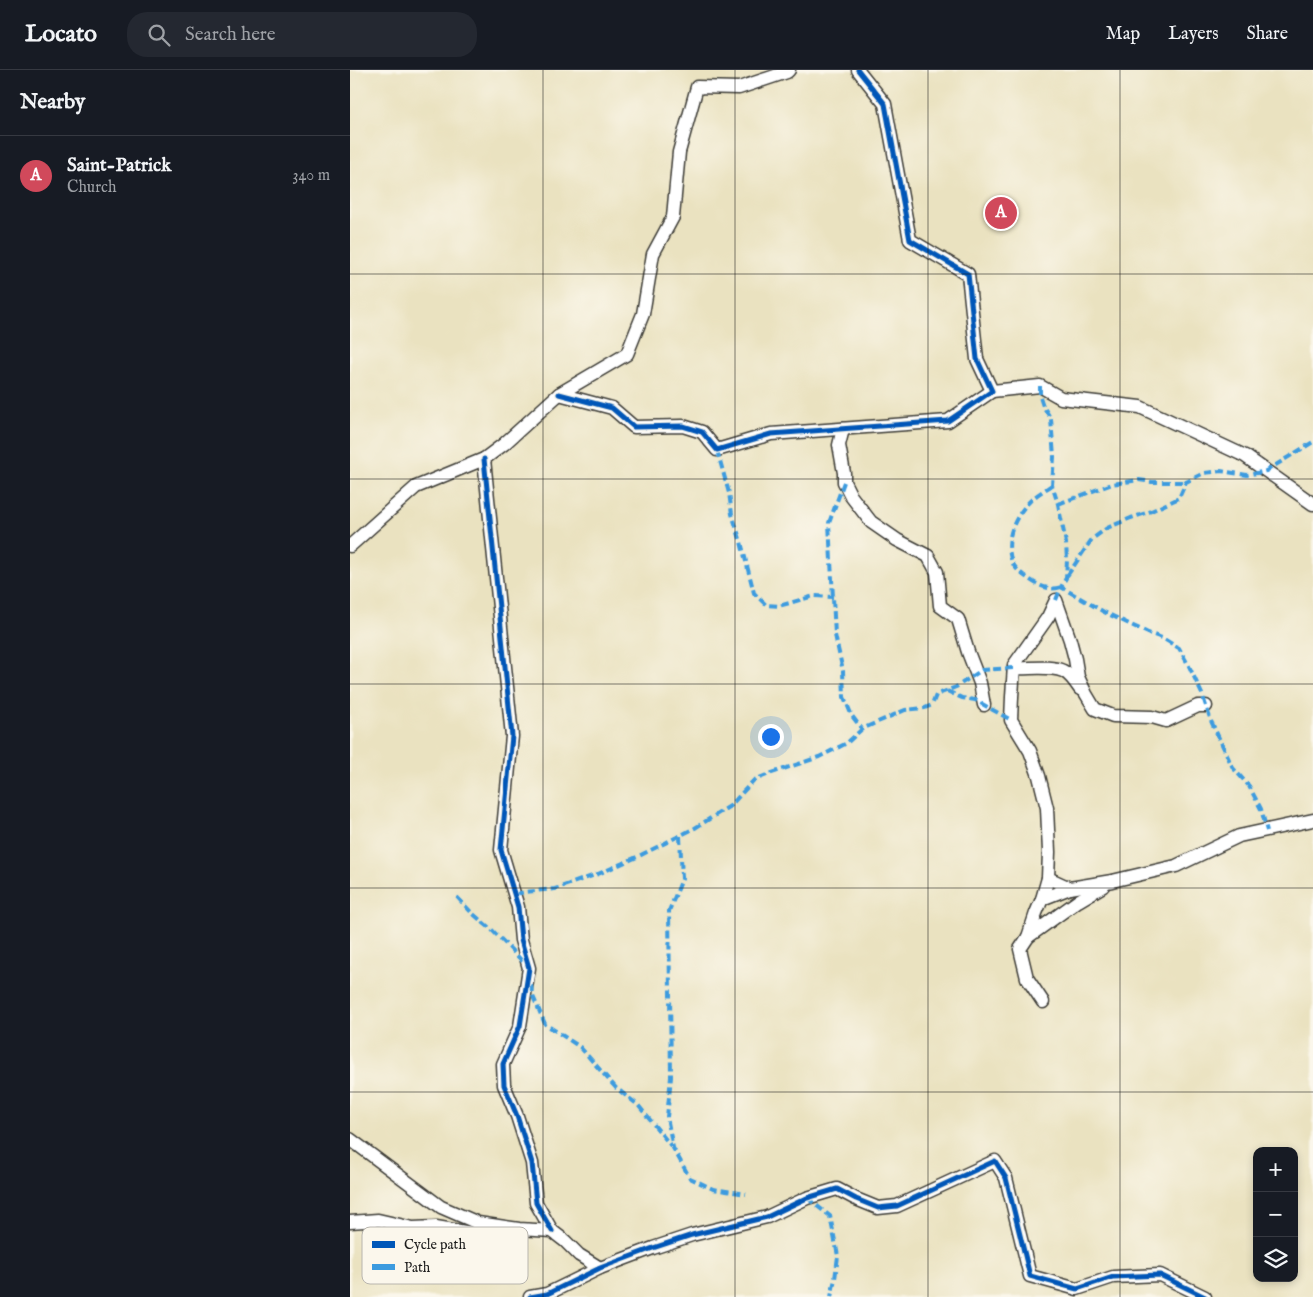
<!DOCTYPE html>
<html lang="en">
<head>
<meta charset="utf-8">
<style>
  :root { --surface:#171b24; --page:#242831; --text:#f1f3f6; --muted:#9ea1a6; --line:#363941; --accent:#d1495b }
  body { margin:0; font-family:"IM FELL English",serif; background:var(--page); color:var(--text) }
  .controls { position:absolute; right:15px; bottom:15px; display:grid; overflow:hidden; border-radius:10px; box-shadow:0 2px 8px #0003 }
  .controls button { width:45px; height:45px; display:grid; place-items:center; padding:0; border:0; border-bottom:1px solid var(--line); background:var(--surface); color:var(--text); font:25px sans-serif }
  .you { position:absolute; left:420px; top:666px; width:18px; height:18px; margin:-12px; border:4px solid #fff; border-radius:50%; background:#1a73e8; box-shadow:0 0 0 8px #1a73e833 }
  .badge { display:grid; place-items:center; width:32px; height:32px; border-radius:50%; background:var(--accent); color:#fff; font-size:16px; font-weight:700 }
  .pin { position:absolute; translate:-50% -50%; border:2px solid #fff; box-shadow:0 1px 5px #0006 }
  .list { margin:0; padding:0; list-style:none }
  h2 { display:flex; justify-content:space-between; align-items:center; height:65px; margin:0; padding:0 20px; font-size:21px }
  h2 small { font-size:16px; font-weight:400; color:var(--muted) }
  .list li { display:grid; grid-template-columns:32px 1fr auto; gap:15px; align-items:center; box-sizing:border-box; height:80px; padding:0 20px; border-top:1px solid var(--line) }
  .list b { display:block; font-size:19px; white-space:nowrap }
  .list p { margin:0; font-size:16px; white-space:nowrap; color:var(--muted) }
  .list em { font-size:16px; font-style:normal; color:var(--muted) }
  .icon { flex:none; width:28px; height:28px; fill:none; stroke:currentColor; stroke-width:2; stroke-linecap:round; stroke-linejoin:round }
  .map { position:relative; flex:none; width:963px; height:1227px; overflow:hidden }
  header { display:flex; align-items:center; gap:30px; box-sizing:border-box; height:70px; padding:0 25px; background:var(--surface); border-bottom:1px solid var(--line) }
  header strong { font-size:24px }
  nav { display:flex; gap:28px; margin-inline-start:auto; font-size:18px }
  .search { width:350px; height:45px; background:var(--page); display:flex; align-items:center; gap:12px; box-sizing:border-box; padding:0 18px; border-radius:20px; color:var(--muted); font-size:19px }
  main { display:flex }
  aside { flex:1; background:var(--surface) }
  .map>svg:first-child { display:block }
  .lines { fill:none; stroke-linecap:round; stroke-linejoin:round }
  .minor-casing { stroke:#3b3a35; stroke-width:15 }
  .minor { stroke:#fff; stroke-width:12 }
  .quiet { stroke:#3c9bdf; stroke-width:4; stroke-dasharray:8 4; stroke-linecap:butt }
  .cycleway-casing { stroke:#fbf7ec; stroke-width:8 }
  .cycleway { stroke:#0057b8; stroke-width:5 }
  .grid { fill:none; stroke:#1c1c1c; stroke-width:1; stroke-opacity:0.55 }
  .key { fill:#fbf7ec; stroke:#b8b5ae; stroke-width:1 }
  .key-label { font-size:14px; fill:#1c1c1c }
</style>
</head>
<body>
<header>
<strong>Locato</strong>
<div class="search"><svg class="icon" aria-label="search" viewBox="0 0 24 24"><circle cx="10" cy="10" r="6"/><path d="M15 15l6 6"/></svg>Search here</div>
<nav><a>Map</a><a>Layers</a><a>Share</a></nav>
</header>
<main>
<aside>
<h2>Nearby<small></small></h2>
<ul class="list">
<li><span class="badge">A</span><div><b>Saint-Patrick</b><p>Church</p></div><em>340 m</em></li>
</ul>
</aside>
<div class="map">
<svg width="963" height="1227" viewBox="0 0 963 1227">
  <rect width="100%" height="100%" fill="#fbf7ec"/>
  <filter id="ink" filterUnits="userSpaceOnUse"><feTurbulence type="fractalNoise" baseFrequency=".02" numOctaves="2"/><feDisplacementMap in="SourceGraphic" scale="10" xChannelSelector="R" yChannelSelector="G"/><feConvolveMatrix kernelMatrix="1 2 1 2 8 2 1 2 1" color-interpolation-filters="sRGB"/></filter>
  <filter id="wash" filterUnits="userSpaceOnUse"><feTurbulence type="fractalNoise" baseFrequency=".0096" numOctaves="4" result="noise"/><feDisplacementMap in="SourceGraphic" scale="20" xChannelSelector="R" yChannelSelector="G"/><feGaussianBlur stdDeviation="1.12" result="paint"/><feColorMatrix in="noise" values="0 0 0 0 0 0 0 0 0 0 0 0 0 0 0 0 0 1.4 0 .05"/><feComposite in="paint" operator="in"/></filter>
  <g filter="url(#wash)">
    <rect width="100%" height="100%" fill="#eae2c0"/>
  </g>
  <g filter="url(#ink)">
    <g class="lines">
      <!-- minor casing -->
      <g class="minor-casing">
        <g id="minor">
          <path d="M 642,321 L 690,316 L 711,328 L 790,337 L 895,386 L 963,434"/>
          <path d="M 209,324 L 262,338 L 284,357 L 333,356 L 352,362 L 367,380 L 421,364 L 598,351 L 642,321 L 627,289 L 618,204 L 560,170 L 535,34 L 508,0"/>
          <path d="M 493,359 L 489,375 L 494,403 L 494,412 L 501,426 L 521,452 L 547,470 L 578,486 L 587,502 L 590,536 L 608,549 L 618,582 L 630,613 L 634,635"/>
          <path d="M 134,389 L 162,666 L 151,780 L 168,837 L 171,870 L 179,898 L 170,956 L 153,994 L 154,1015 L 167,1046 L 182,1093 L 186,1133 L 202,1161"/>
          <path d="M 0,476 L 66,417 L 134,389 L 154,374 L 209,324 L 277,284 L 293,244 L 303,184 L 323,147 L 329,82 L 347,17 L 389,18 L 437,2 L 439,0"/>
          <path d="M 664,598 C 679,599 700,595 713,601 C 720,604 726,613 730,619"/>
          <path d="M 698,808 L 720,818 L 762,811 L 826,796 L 889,766 L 963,750"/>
          <path d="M 692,829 L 698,808 L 699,782 L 697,738 L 689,706 L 680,681 L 661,650 L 662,627 L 664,595 L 698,547 L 706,530 L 720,570 L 725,589 L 728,607 L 736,624 L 745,639 L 763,646 L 802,647 L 816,651 L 848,636 L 856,636"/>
          <path d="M 678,867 L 686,843 L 692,829 L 720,818"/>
          <path d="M 693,932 L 677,908 L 670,879 L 678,867 L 728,831 L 753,816"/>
          <path d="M 0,1069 L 91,1137 L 128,1153 L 169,1159 L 202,1161 L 215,1171 L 229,1185 L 250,1198"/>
          <path d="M 0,1152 L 28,1150 L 63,1158 L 86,1157 L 121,1163 L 144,1163 L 153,1162"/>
          <path d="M 180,1227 L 197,1224 L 250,1198 L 303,1178 L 342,1165 L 417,1147 L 457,1128 L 487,1119 L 506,1129 L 528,1138 L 547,1136 L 645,1091 L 656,1108 L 680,1206 L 727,1219 L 763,1207 L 810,1205 L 855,1227"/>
        </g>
      </g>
      <!-- minor -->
      <use href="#minor" class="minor"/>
      <!-- quiet -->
      <g class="quiet">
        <path d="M 690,316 L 690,327 L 693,336 L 701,349 L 704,387 L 702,415 L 708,434 L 716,473 L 717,490 L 716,508 L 711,517 L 754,542 L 798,563 L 812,568 L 829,578 L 839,596 L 852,624 L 861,651 L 883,698 L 899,716 L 911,739 L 917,761"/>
        <path d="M 367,380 L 379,423 L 382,444 L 391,472 L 404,523 L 416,535 L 429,536 L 464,526 L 483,527"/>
        <path d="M 494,412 L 479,453 L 485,565 L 493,601 L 494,627 L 502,646 L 512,659"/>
        <path d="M 702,415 C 695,420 686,425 680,431 C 664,447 654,470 662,492 C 665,499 673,505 679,509 C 689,516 699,521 711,517"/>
        <path d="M 708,434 L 762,414 L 789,410 L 802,412 L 836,412"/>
        <path d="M 717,506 L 742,469 L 757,458 L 781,448 L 799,442 L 829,428 L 836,412 L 854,403 L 871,401 L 897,405 L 916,401 L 963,372"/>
        <path d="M 706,530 L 711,517"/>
        <path d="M 597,621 L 612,628 L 625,630 L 661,650"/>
        <path d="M 330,766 L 332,809 L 319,841 L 321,1007 L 317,1047 L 323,1078 L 340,1108 L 363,1119 L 396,1124"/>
        <path d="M 165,824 L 175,822 L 205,819 L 248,804 L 287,787 L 345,758 L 380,736 L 404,710 L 419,704 L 469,687 L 497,673 L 512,659 L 555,640 L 575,638 L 582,635 L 586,625 L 606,617 L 632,600 L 664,598"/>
        <path d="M 107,827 L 122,843 L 142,860 L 176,895"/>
        <path d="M 181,914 L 182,924 L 195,954 L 230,977 L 266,1018 L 288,1035 L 321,1076"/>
        <path d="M 457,1128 L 480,1146 L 488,1186 L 485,1209 L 481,1227"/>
      </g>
      <!-- cycleway casing -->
      <g class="cycleway-casing">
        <g id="cycleway">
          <path d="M 209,324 L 262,338 L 284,357 L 333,356 L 352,362 L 367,380 L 421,364 L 598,351 L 642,321 L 627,289 L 618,204 L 560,170 L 535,34 L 508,0"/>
          <path d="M 134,389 L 162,666 L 151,780 L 168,837 L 171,870 L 179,898 L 170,956 L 153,994 L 154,1015 L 167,1046 L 182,1093 L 186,1133 L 202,1161"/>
          <path d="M 180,1227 L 197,1224 L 250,1198 L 303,1178 L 342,1165 L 417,1147 L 457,1128 L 487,1119 L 506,1129 L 528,1138 L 547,1136 L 645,1091 L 656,1108 L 680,1206 L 727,1219 L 763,1207 L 810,1205 L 855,1227"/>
        </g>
      </g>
      <!-- cycleway -->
      <use href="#cycleway" class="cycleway"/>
    </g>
  </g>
  <!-- grid -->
  <path class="grid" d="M 193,0 L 193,1227M 385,0 L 385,1227M 578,0 L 578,1227M 770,0 L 770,1227M 0,204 L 963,204M 0,409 L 963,409M 0,614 L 963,614M 0,818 L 963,818M 0,1022 L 963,1022"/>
  <!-- legend -->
  <rect x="12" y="1157" width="166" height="57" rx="8" class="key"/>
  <rect x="22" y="1171" width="23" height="7" fill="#0057b8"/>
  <rect x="22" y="1194" width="23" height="6" fill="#3c9bdf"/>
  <g class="key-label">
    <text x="54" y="1179">Cycle path</text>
    <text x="54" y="1202">Path</text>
  </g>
</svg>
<div class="controls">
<button>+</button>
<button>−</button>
<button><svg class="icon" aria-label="layers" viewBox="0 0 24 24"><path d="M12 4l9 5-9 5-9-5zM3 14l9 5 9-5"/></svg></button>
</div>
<div class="you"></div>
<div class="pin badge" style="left:651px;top:143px">A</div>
</div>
</main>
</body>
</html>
